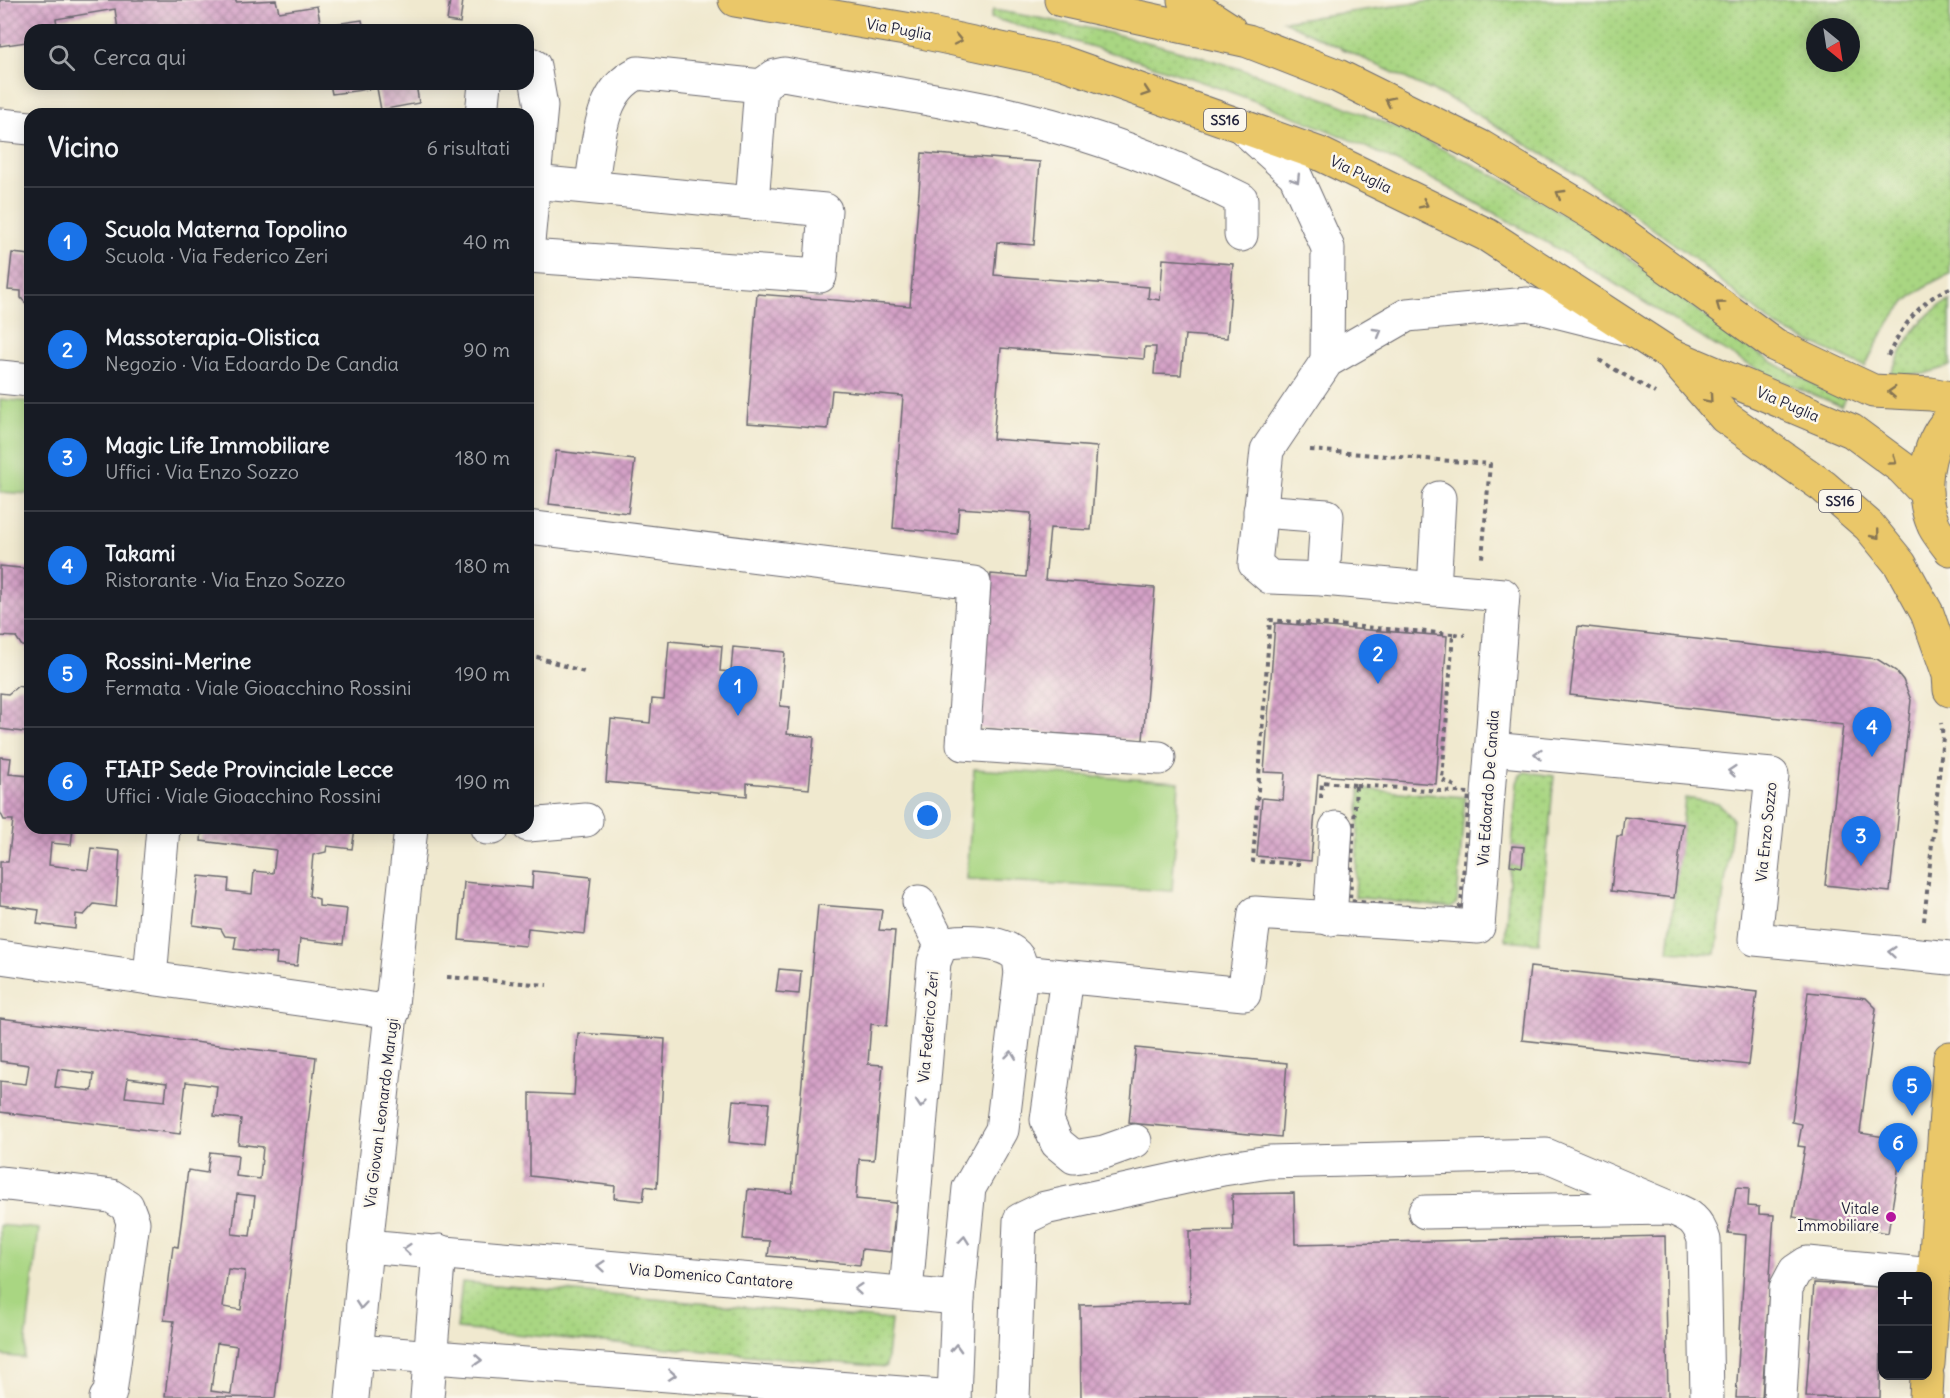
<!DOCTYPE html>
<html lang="it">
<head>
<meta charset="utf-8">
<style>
  :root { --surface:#171b24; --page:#242831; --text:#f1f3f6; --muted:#9ea1a6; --line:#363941; --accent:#1a73e8 }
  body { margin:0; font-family:Delius,sans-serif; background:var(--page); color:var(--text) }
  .controls { position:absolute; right:18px; bottom:18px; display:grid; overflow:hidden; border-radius:12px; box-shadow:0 3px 15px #0003 }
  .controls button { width:54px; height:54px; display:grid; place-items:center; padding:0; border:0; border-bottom:2px solid var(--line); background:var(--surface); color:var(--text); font:30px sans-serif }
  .compass { position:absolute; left:1806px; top:18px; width:54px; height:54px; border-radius:50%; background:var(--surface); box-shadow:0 3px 15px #0003; rotate:150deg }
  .you { position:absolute; left:928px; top:816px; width:21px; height:21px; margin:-15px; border:4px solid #fff; border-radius:50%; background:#1a73e8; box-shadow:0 0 0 9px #1a73e833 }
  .badge { display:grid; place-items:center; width:39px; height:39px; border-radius:50%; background:var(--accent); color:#fff; font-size:20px; font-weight:700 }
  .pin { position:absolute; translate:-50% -50px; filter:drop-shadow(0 2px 3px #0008) }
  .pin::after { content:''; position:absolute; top:32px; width:21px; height:18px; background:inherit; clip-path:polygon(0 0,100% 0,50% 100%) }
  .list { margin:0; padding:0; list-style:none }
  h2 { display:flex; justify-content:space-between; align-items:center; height:78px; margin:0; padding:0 24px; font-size:26px }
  h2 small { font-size:20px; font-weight:400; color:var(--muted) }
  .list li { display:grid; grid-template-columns:39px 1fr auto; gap:18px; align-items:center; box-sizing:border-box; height:108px; padding:0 24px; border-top:2px solid var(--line) }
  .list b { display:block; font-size:22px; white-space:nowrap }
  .list p { margin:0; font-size:20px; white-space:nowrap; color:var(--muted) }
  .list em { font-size:20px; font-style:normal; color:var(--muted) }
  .icon { flex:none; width:33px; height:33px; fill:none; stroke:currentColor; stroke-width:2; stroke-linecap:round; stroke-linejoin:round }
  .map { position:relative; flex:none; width:1950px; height:1398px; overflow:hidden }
  .search { position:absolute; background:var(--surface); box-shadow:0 3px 15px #0003; left:24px; top:24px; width:510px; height:66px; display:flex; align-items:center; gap:15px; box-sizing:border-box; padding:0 21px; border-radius:18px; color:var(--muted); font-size:22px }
  .panel { position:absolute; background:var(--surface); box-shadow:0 3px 15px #0003; left:24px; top:108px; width:510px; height:726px; border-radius:18px }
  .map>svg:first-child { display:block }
  .grass { fill:url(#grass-dots); stroke:#667c5e; stroke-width:1.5; fill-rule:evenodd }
  .pitch { fill:#a9d682; stroke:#667c5e; stroke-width:1.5 }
  .building { fill:url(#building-cross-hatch); fill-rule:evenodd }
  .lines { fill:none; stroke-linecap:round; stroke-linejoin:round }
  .minor-casing { stroke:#6a686f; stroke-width:35 }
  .major-casing { stroke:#6a686f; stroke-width:35 }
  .highway-casing { stroke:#6a686f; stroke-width:35 }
  .path { stroke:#6a686f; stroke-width:4; stroke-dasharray:4.5 4.5; stroke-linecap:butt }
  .minor { stroke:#fff; stroke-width:33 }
  .major { stroke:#eac769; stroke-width:33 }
  .highway { stroke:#eac769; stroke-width:33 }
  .oneway { stroke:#867452 }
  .oneway2 { stroke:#9c9ca7 }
  .poi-dot { fill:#b5179e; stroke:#fbf7ec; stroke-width:2 }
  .labels { text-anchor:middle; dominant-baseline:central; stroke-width:5; stroke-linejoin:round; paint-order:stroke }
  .shield { fill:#fbf7ec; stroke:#636270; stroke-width:1.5 }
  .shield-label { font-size:14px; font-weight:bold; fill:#22223b }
  .street-label { font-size:15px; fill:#22223b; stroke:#fbf7ec }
  .poi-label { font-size:15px; fill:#22223b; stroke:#fbf7ec; text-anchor:end }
</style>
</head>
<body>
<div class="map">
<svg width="1950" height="1398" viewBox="0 0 1950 1398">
  <defs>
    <pattern id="grass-dots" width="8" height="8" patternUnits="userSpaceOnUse" patternTransform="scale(1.5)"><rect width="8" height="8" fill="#a9d682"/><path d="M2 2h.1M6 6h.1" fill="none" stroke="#91b771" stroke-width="1.8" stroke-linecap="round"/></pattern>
    <pattern id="building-cross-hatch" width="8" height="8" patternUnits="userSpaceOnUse" patternTransform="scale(1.5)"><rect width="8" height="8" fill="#d5a2c7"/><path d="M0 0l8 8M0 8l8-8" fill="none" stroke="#ac84a3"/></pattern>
  </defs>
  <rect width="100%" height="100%" fill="#fbf7ec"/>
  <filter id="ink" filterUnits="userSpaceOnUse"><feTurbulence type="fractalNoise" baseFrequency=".0167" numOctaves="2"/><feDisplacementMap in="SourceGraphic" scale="12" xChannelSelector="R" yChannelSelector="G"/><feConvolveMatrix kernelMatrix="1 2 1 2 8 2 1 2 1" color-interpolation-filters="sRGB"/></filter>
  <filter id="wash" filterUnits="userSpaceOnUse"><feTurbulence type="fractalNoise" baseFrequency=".008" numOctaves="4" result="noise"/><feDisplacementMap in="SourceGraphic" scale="24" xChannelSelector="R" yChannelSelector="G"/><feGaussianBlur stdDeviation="1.35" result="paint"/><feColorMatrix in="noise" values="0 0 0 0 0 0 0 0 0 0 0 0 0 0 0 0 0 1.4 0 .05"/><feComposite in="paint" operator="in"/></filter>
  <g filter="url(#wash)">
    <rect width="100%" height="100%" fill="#f0e9cf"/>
    <!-- grass -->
    <g class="grass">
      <path d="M 1439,0 L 1950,0 L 1950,274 C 1903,293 1886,323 1865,367 L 1775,326 L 1691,256 L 1579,176 L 1456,102 L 1283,21 ZM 1815,27 L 1851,27 L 1851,63 L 1815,63 Z"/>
      <path d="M 993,10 C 1199,43 1402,114 1579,224 C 1656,272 1721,338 1802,378 C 1816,385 1832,390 1846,396 L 1841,406 C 1813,394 1783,383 1755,368 C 1689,333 1629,291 1565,253 C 1529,232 1491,211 1454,191 C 1308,112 1151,61 991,18 Z"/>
      <path d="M 1950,301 L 1950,366 L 1924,374 L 1890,375 C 1904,346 1918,314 1950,301 Z"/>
      <path d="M 1525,772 L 1554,776 L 1539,943 L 1505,940 L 1510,865 L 1522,866 L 1524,848 L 1512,846 L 1517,783 L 1520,775 Z"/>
      <path d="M 1360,789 L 1465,797 L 1457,903 L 1451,908 L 1355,897 Z"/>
      <path d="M 1685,798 L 1718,803 L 1733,819 L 1716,954 L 1668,951 Z"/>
      <path d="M 462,1282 L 891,1320 L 886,1367 L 457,1329 Z"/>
    </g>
    <!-- pitch -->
    <g class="pitch">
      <path d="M 0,399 L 30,402 L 30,494 L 0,492 Z"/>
      <path d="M 974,769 L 1179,782 L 1172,891 L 967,879 Z"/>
      <path d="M 0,1225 L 39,1229 L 24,1358 L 0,1355 Z"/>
    </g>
    <g id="blocks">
      <!-- building -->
      <g class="building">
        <path d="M 0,0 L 236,0 L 236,2 L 276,0 L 279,12 L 317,6 L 321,26 L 362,20 L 364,30 L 118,30 L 115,9 L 56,19 L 58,30 L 30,30 L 29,58 L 26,42 L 0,46 Z"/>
        <path d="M 450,0 L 463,0 L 460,23 L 447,21 Z"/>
        <path d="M 330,84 L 416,84 L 419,103 L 381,110 L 377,88 L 332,94 Z"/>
        <path d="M 922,153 L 1040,162 L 1034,245 L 997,242 L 994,275 L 1149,287 L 1148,298 L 1160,300 L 1163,259 L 1233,264 L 1227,338 L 1185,335 L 1181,375 L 1154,374 L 1156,347 L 1145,347 L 1144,359 L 1001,348 L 993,439 L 1097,447 L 1091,530 L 1050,528 L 1045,580 L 1155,588 L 1143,740 L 978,728 L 991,574 L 1026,577 L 1031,513 L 959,508 L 957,534 L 893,528 L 903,396 L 832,390 L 828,429 L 747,423 L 757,294 L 910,306 Z"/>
        <path d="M 12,253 L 30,255 L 30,308 L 21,298 L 21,291 L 8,290 Z"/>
        <path d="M 556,451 L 635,460 L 628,513 L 549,504 Z"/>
        <path d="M 0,566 L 30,569 L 30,733 L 0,729 L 0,693 L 8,694 L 18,686 L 23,687 L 27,647 L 22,646 L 16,637 L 0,636 Z"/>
        <path d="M 1275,623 L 1447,636 L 1436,784 L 1318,775 L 1311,861 L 1257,856 L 1262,798 L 1283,800 L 1285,773 L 1264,772 Z"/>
        <path d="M 1578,626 L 1877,659 L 1896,671 L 1903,680 L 1911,700 L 1890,892 L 1825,885 L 1843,725 L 1570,695 Z"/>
        <path d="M 669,641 L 722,646 L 720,671 L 731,672 L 733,647 L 785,652 L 780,706 L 790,707 L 787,734 L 814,737 L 809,789 L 747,783 L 747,796 L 606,782 L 611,719 L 650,723 L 652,699 L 664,700 Z"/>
        <path d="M 0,757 L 11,758 L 9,774 L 30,776 L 30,828 L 73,828 L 71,845 L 51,843 L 49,865 L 88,870 L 91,848 L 120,851 L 116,907 L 94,904 L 84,915 L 76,914 L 75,929 L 37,924 L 39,910 L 0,905 L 0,862 L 8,862 L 13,820 L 4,820 L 0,812 Z"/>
        <path d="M 1624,817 L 1683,824 L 1674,898 L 1611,891 L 1617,836 L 1622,836 Z"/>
        <path d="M 202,828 L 355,828 L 352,849 L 327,846 L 326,852 L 313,855 L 309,896 L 319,899 L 319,906 L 347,909 L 343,944 L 300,939 L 297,966 L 276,964 L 277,954 L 234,949 L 236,937 L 225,936 L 221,929 L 193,925 L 199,876 L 229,879 L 228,891 L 252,894 L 254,871 L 273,873 L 276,850 L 201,841 Z"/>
        <path d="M 1512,846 L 1524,847 L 1522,867 L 1510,865 Z"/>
        <path d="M 533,871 L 591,877 L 585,934 L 528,928 L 526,946 L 459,940 L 464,882 L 532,888 Z"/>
        <path d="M 818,905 L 882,910 L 879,930 L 895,931 L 887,1026 L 871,1024 L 868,1064 L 883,1065 L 874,1160 L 859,1159 L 856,1199 L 896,1203 L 891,1252 L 862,1249 L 860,1265 L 768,1256 L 770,1241 L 743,1239 L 748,1189 L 792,1193 Z"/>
        <path d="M 1530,967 L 1757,992 L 1748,1065 L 1522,1040 Z"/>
        <path d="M 779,969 L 801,971 L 799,994 L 776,992 Z"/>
        <path d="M 1808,992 L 1866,998 L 1876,1008 L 1860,1133 L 1903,1140 L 1888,1233 L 1793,1217 L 1805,1147 L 1798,1146 L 1802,1124 L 1792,1122 Z"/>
        <path d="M 0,1018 L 316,1057 L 275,1398 L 165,1396 L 174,1321 L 164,1320 L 173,1246 L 178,1247 L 188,1170 L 207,1173 L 210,1152 L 238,1155 L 236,1176 L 260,1179 L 263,1147 L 238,1144 L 241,1119 L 214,1116 L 217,1086 L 186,1082 L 180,1134 L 0,1112 L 0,1081 L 26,1084 L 29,1065 L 0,1061 ZM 58,1069 L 94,1074 L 92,1091 L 55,1087 ZM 128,1078 L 167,1083 L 165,1101 L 125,1097 ZM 237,1194 L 255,1196 L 250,1236 L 232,1234 ZM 228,1269 L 245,1271 L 241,1310 L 223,1307 ZM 217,1343 L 237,1346 L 231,1394 L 211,1391 Z"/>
        <path d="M 578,1033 L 665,1039 L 657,1188 L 645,1186 L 643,1201 L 614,1198 L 615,1186 L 530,1176 L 530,1093 L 574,1095 Z"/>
        <path d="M 1136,1048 L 1287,1063 L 1281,1137 L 1129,1123 Z"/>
        <path d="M 733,1100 L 769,1103 L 765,1146 L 729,1142 Z"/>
        <path d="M 1736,1187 L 1749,1188 L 1748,1206 L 1759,1207 L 1759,1214 L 1774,1215 L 1762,1398 L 1736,1398 L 1746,1235 L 1728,1233 Z"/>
        <path d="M 1294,1193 L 1295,1244 L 1665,1236 L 1668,1398 L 1081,1398 L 1080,1305 L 1190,1302 L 1189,1231 L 1233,1230 L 1232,1194 Z"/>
        <path d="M 1814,1283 L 1882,1287 L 1880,1398 L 1806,1397 Z"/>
      </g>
    </g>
  </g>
  <g filter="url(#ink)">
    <use href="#blocks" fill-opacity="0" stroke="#6a686f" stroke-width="1.5"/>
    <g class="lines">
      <!-- minor casing -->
      <g class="minor-casing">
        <g id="minor">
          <path d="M 528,63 L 534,66 L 541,106 L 528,242"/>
          <path d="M 482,114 L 485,84"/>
          <path d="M 0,125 L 30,128"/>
          <path d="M 1240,125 L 1295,175 L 1328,248 L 1327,361"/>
          <path d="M 591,187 C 599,148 597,91 638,73 L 761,86"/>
          <path d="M 752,203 L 761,86 L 775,76 L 784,74 C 863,89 944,99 1023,118 C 1099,136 1172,164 1241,199 L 1241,235"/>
          <path d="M 528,256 L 820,276 L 825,210 L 534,182"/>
          <path d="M 0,377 L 30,380"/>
          <path d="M 1260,511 L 1327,516 L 1323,579"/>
          <path d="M 528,527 L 974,583 L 963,744 L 1159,758"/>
          <path d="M 1434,589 L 1439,498"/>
          <path d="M 1491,749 L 1772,775 L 1755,939 L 1950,958"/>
          <path d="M 528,825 L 586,820"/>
          <path d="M 487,828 L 493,828"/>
          <path d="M 919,902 L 941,945"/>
          <path d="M 1330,919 L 1336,828"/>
          <path d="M 0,957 L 393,1012"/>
          <path d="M 1021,972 L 1244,994 L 1255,913 L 1478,927 L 1503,595 L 1323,579 L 1270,577 L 1255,564 L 1267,450 L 1327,361 L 1407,315 L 1528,304 L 1628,329"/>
          <path d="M 1067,977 L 1047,1120 L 1057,1143 L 1074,1157 L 1104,1152 L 1135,1141"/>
          <path d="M 150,978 L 163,828"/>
          <path d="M 0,1183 L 111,1196 L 127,1206 L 133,1222 L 110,1393 L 106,1398"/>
          <path d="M 1425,1212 L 1671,1208 C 1690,1215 1698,1220 1704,1240 L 1707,1398"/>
          <path d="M 366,1246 L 958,1298"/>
          <path d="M 906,1293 L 934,962 L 941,945 C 959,939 1007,940 1018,958 C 1020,961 1020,968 1021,972 L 1002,1130 L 969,1188 L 958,1298 L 954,1398"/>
          <path d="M 356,1351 L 954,1397"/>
          <path d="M 352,1398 L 366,1246 L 411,828"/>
          <path d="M 427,1398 L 439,1251"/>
          <path d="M 1013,1398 L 1020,1220 L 1045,1208 L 1223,1169 L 1269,1162 L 1546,1155 L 1671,1208"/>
          <path d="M 1780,1398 L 1786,1288 L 1795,1271 L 1807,1263 L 1933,1275"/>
        </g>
      </g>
      <!-- major casing -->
      <g class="major-casing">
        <g id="major">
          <path d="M 1950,419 C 1925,446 1919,493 1934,526 C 1938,534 1945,542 1950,549"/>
          <path d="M 1928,1364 L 1950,1058"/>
          <path d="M 1926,1398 L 1927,1376"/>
        </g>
      </g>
      <!-- highway casing -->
      <g class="highway-casing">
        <g id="highway">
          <path d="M 735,0 L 917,31 L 1061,62 L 1320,154 L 1487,235 L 1671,355 L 1852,431 L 1902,468 L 1926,493"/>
          <path d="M 1061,0 L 1248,41 L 1338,76 L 1481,147 L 1605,221 L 1775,345 L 1873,391 L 1931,394 L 1950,398"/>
          <path d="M 1184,0 L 1229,29"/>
          <path d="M 1676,361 L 1725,417 L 1823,486 L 1869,526 L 1900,564 L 1927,613 L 1949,675 L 1950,690"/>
        </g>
      </g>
      <!-- path -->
      <g class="path">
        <path d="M 1888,356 C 1900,329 1921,299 1950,288"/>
        <path d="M 1599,360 L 1655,393"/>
        <path d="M 1310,450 L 1490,464 L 1482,558"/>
        <path d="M 528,654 L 587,673"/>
        <path d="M 1356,785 L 1469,793 L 1461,906 L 1450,911 L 1350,901 Z"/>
        <path d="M 1455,786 L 1442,780 L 1453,634 L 1465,635"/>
        <path d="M 1321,798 L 1322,782 L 1356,785"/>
        <path d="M 1300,864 L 1253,861 L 1270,620 L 1453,634"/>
        <path d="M 1924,921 L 1943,737 L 1941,723"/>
        <path d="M 447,977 L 547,985"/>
      </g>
      <!-- minor -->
      <use href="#minor" class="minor"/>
      <!-- major -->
      <use href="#major" class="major"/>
      <!-- highway -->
      <use href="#highway" class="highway"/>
    </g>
    <!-- one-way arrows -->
    <defs><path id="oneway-chevron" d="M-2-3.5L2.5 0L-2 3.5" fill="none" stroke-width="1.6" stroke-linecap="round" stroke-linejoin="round" transform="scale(1.5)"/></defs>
    <g class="oneway">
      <use href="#oneway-chevron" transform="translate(958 40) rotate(12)"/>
      <use href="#oneway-chevron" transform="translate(1146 92) rotate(19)"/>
      <use href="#oneway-chevron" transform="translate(1389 101) rotate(-154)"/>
      <use href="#oneway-chevron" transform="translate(1560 194) rotate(-149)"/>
      <use href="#oneway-chevron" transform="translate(1424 204) rotate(26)"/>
      <use href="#oneway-chevron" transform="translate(1720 305) rotate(-144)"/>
      <use href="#oneway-chevron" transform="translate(1892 392) rotate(-177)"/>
      <use href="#oneway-chevron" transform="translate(1709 399) rotate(49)"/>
      <use href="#oneway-chevron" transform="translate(1893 461) rotate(36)"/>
      <use href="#oneway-chevron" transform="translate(1876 535) rotate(51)"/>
    </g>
    <g class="oneway2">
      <use href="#oneway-chevron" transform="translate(1296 179) rotate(58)"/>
      <use href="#oneway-chevron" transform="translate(1378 332) rotate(-30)"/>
      <use href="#oneway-chevron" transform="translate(1538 754) rotate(-175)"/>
      <use href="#oneway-chevron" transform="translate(1732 771) rotate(-175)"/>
      <use href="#oneway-chevron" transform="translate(1892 952) rotate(-175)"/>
      <use href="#oneway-chevron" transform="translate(1011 1055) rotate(-83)"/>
      <use href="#oneway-chevron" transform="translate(921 1104) rotate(95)"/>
      <use href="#oneway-chevron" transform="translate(964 1240) rotate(-84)"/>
      <use href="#oneway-chevron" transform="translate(407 1249) rotate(-175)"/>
      <use href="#oneway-chevron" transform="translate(601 1266) rotate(-175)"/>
      <use href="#oneway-chevron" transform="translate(858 1289) rotate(-175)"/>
      <use href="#oneway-chevron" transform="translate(361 1305) rotate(95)"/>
      <use href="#oneway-chevron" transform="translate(956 1348) rotate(-88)"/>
      <use href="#oneway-chevron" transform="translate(478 1360) rotate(4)"/>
      <use href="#oneway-chevron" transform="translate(672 1375) rotate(4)"/>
    </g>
  </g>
  <!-- markers -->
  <circle class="poi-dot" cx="1891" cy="1217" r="6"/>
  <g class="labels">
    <!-- shield labels -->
    <g class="shield">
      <rect x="1204" y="109" width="42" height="22" rx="4.5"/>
      <rect x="1819" y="490" width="42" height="22" rx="4.5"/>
    </g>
    <g class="shield-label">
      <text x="1225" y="120">SS16</text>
      <text x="1840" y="501">SS16</text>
    </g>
    <!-- street labels -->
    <g class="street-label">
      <text transform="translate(899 29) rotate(10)">Via Puglia</text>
      <text transform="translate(1361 174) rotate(26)">Via Puglia</text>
      <text transform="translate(1788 404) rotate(23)">Via Puglia</text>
      <text transform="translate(1488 788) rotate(-86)">Via Edoardo De Candia</text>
      <text transform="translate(1766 832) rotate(-84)">Via Enzo Sozzo</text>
      <text transform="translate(928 1027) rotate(-85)">Via Federico Zeri</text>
      <text transform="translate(381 1113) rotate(-83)">Via Giovan Leonardo Marugi</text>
      <text transform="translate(711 1276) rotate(5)">Via Domenico Cantatore</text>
    </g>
    <!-- poi labels -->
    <g class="poi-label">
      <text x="1879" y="1208">Vitale<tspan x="1879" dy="17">Immobiliare</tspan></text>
    </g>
  </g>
</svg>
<div class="controls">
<button>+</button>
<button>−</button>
</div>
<svg class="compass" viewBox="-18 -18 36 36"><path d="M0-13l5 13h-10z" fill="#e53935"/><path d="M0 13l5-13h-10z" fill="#9ea1a6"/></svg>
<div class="you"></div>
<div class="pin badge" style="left:738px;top:716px">1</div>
<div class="pin badge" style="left:1378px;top:684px">2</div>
<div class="pin badge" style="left:1861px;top:866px">3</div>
<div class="pin badge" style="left:1872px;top:757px">4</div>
<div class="pin badge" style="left:1912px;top:1116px">5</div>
<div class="pin badge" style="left:1898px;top:1173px">6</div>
<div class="search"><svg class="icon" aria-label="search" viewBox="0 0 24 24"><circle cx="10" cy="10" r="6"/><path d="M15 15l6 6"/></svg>Cerca qui</div>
<section class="panel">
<h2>Vicino<small>6 risultati</small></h2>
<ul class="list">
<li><span class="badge">1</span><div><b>Scuola Materna Topolino</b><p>Scuola · Via Federico Zeri</p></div><em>40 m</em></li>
<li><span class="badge">2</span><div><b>Massoterapia-Olistica</b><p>Negozio · Via Edoardo De Candia</p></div><em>90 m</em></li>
<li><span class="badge">3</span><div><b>Magic Life Immobiliare</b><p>Uffici · Via Enzo Sozzo</p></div><em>180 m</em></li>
<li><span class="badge">4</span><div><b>Takami</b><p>Ristorante · Via Enzo Sozzo</p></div><em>180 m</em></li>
<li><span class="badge">5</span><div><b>Rossini-Merine</b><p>Fermata · Viale Gioacchino Rossini</p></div><em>190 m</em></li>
<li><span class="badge">6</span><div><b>FIAIP Sede Provinciale Lecce</b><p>Uffici · Viale Gioacchino Rossini</p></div><em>190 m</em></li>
</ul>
</section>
</div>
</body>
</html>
